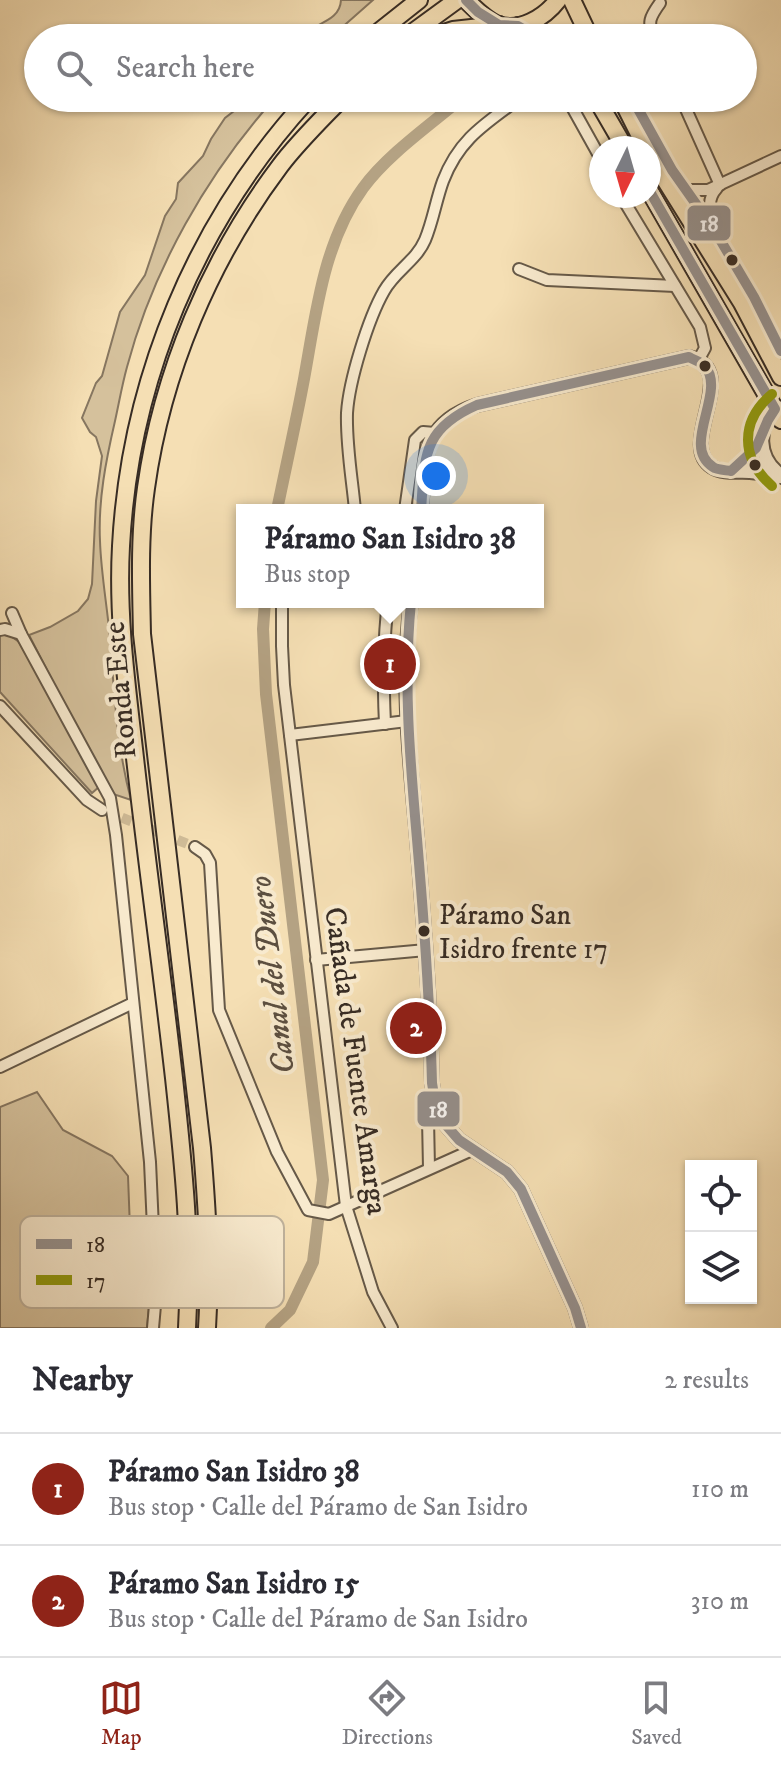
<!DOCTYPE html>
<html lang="en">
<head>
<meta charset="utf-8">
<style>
  :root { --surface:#fff; --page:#f2f2f3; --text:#2b2b33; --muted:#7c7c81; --line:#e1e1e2; --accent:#8f2418 }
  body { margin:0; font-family:"IM FELL DW Pica",serif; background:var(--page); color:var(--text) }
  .controls { position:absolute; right:24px; bottom:24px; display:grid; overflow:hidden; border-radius:0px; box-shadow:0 2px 6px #0004 }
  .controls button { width:72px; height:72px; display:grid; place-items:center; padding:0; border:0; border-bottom:2px solid var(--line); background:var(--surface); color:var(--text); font:40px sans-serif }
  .compass { position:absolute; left:589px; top:136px; width:72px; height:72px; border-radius:50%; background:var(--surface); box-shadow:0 2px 6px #0004; rotate:185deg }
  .you { position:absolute; left:436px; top:476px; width:28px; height:28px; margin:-20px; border:6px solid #fff; border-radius:50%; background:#1a73e8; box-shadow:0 0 0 12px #1a73e833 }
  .badge { display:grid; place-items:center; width:52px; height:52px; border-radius:50%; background:var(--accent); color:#fff; font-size:26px; font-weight:700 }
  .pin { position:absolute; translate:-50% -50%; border:4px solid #fff; box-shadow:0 2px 8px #0006 }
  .popup { position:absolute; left:236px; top:504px; width:308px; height:104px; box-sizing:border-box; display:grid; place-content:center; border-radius:0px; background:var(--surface); filter:drop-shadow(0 2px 6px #0005); font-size:26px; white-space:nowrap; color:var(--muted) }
  .popup b { font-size:30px; color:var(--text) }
  .popup::after { content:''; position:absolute; left:50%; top:100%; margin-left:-16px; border:16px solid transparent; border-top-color:var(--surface) }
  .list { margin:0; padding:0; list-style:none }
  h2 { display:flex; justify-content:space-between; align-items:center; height:104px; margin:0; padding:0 32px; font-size:34px }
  h2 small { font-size:26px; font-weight:400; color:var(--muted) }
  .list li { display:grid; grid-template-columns:52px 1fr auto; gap:24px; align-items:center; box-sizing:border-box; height:112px; padding:0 32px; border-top:2px solid var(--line) }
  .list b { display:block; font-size:30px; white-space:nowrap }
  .list p { margin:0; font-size:26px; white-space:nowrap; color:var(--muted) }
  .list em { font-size:26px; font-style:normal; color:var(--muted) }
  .icon { flex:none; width:44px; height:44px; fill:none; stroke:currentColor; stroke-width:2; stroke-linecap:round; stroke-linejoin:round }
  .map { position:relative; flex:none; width:781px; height:1328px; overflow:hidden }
  .search { position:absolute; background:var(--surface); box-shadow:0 2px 6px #0004; left:24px; right:24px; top:24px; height:88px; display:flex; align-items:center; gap:20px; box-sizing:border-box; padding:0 28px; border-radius:44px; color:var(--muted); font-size:30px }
  .sheet { height:328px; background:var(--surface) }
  nav { display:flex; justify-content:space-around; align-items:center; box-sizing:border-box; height:112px; border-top:2px solid var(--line); background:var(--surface); font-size:22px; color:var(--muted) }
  nav a { display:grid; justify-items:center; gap:4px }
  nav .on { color:var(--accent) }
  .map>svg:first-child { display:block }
  .green { fill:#d5c19c; stroke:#867660; stroke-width:2 }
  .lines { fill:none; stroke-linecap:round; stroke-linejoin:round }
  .canal { stroke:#b4a283; stroke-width:12 }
  .minor-tunnel { stroke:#cfbb97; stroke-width:10; stroke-dasharray:10 5; stroke-linecap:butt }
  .minor-casing { stroke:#665948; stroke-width:14 }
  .tertiary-casing { stroke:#665948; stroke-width:16 }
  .primary-casing { stroke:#372c24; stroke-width:20 }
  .trunk-casing { stroke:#372c24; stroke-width:20 }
  .minor { stroke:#f8eace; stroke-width:10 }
  .tertiary { stroke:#f8eace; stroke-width:12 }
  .primary { stroke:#f5dfb4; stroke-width:16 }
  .trunk { stroke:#f5dfb4; stroke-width:16 }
  .bus-1-casing { stroke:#f8eace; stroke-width:16 }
  .bus-2-casing { stroke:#f8eace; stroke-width:16 }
  .bus-1 { stroke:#96918f; stroke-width:10 }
  .bus-2 { stroke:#91990d; stroke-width:10 }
  .bus-dot { fill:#372c24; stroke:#f8eace; stroke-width:3 }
  .labels { text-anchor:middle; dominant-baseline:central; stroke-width:8; stroke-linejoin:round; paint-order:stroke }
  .bus-label { font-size:28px; fill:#372c24; stroke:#f8eace; text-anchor:start }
  .street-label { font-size:30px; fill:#372c24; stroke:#f8eace }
  .water-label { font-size:32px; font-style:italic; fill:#5c4f40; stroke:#f8eace }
  .key { fill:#f8eace; stroke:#beb19b; stroke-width:2 }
  .key-label { font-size:22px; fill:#372c24 }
  .line-badge { stroke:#f8eace; stroke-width:3 }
  .badge-label { font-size:22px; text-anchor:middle; font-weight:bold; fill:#fff }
</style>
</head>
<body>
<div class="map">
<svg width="781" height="1328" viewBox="0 0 781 1328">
  <rect width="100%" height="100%" fill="#f5dfb4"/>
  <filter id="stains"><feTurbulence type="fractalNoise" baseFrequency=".0025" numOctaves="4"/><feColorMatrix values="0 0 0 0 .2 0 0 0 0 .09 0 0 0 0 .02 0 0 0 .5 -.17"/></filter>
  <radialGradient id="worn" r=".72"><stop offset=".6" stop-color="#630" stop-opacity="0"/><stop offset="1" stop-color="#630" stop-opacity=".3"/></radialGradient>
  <!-- green -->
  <g class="green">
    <path d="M 341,0 L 373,0 L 330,38 L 299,38 C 312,23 340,23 341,0 Z"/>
    <path d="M 251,98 L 275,98 C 207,174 153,269 127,367 C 122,385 119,403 115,421 C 106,460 98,500 100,541 C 101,573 107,605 110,638 C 114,692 117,748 131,800 L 110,793 L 29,635 L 50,627 L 78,611 L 88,599 L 92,584 L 96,501 L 102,456 L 96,437 L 90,432 L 82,418 L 96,383 L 102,376 L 120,312 L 145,275 L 165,216 L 176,199 L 178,183 L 203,156 L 211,139 L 225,118 Z"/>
    <path d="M 8,634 L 19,642 L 100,786 L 92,793 L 0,692 L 0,635 Z"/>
    <path d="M 37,1092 L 63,1130 L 112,1156 L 128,1176 L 131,1255 L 128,1294 L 150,1295 L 147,1328 L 0,1328 L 0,1107 Z"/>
  </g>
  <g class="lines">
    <!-- canal -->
    <g class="canal">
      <path d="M 277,510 C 286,466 296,422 304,379 C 316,314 323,243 363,188 C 387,155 430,125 462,98"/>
      <path d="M 265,602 L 263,629 L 266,694 L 323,1180 L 313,1262 L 290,1310 L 271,1328"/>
    </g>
    <!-- minor-tunnel -->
    <path class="minor-tunnel" d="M 108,812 L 195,847"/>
    <!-- minor casing -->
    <g class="minor-casing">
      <g id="minor">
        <path d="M 654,38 C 647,22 650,17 660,3"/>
        <path d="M 567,98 L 601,159"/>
        <path d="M 681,98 L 720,185"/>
        <path d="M 686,190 L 708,190 L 781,156"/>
        <path d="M 621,196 L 700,327 L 705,348 L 699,359"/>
        <path d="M 715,231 C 711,214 705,201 717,188"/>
        <path d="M 519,269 L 547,280 L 675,286"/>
        <path d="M 355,510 C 352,478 346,445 347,413 C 349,381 368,319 384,291 C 395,271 416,261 425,240 C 433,221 436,200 443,181 C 459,139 485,124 520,98"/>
        <path d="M 405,510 L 415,440 L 423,432 L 435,433"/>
        <path d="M 282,602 L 282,646 L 284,685 L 346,1206 L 373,1292 L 392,1328"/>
        <path d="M 12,613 L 21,634 L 110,798 L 116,835 L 150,1162 L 156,1294 L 153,1328"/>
        <path d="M 0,630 L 5,629 L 21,634"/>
        <path d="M 0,706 L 87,800 L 102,810"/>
        <path d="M 385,724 C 383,682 383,643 388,602"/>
        <path d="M 290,735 L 407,721"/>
        <path d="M 195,847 L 205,854 L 210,863 L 219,1010 L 277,1152 L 308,1210 L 329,1214 L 472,1150"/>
        <path d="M 316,960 L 426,950"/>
        <path d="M 0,1067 L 133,1003"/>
        <path d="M 429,1168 L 428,1119 L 435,1101"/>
      </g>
    </g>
    <!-- tertiary casing -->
    <g class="tertiary-casing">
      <g id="tertiary">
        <path d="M 778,407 C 756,426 757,458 781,475"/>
        <path d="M 731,471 L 748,459 L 761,438"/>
        <path d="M 421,510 C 426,459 420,424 477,405 L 689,357 C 743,370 676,444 712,467 C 723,474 738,471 750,472 C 760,473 771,475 781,477"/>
        <path d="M 411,602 C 401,677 409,752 416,827 C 423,912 430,997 432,1083 L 435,1101 L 445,1124 L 459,1140 L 507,1172 L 521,1189 L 575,1308 L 581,1328"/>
      </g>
    </g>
    <!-- primary casing -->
    <g class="primary-casing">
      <g id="primary">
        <path d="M 572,0 L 590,38"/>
        <path d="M 518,26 L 538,38"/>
        <path d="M 596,98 L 625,148"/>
        <path d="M 621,98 L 646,148"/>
        <path d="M 649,154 L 742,303 L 781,377"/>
        <path d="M 649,190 L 781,420"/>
      </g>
    </g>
    <!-- trunk casing -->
    <g class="trunk-casing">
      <g id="trunk">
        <path d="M 466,0 C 475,9 485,19 496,24 C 519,34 545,17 558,0"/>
        <path d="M 371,38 L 419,0"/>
        <path d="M 405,38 L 457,0"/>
        <path d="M 428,38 L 453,30 L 499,25"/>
        <path d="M 187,1328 C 192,1244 183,1161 174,1078 C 162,971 147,865 135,758 C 127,687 117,617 121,546 C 130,379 196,221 309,98"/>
        <path d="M 207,1328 C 211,1268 207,1208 202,1148 L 142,634 C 141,586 139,536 146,488 C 162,373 210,259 280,166 C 298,142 321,120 342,98"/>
      </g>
    </g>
    <!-- minor -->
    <use href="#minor" class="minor"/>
    <!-- tertiary -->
    <use href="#tertiary" class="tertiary"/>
    <!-- primary -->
    <use href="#primary" class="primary"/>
    <!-- trunk -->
    <use href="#trunk" class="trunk"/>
    <!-- bus-1 casing -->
    <g class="bus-1-casing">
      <g id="bus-1">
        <path d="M 466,0 L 478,12 L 499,25 L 518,26 L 538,38"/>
        <path d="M 632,98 L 672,170 L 715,231 L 754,297 L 781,351"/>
        <path d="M 421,510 C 425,456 422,429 477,405 L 689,357 C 694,360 701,362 705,366 C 727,392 680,446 713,467 C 717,470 725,470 731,471 L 756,448 L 768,420 L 775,409 L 649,190"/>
        <path d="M 411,602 C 403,682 410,760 417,839 C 424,921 430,1002 432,1083 L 435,1101 L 445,1124 L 459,1140 L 507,1172 L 521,1189 L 575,1308 L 581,1328"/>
      </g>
    </g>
    <!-- bus-2 casing -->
    <g class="bus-2-casing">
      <path id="bus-2" d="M 772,486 C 740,458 740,421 772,394"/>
    </g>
    <!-- bus-1 -->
    <use href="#bus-1" class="bus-1"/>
    <!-- bus-2 -->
    <use href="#bus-2" class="bus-2"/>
  </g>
  <!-- markers -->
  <g class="bus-dot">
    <circle cx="732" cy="260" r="7"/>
    <circle cx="705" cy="366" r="7"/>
    <circle cx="755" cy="465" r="7"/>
    <circle cx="424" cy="931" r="7"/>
  </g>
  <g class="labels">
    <!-- bus labels -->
    <g class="bus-label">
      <text x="439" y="915">Páramo San<tspan x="439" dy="34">Isidro frente 17</tspan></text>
    </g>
    <!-- street labels -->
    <g class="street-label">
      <text transform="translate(121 690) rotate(-95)">Ronda Este</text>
      <text transform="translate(355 1061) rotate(82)">Cañada de Fuente Amarga</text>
    </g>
    <!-- water labels -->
    <g class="water-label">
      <text transform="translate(273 975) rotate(-97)">Canal del Duero</text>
    </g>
  </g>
  <!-- legend -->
  <rect x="20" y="1216" width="264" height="92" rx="12" class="key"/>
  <rect x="36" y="1239" width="36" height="10" fill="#96918f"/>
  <rect x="36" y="1275" width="36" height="10" fill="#91990d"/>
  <g class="key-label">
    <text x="86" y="1252">18</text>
    <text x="86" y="1288">17</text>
  </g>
  <g class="line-badge">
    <rect x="686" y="204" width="46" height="38" rx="8" fill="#96918f"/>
    <rect x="416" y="1090" width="45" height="38" rx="8" fill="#96918f"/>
  </g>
  <g class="badge-label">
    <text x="709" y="231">18</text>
    <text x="438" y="1117">18</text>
  </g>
  <rect width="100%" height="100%" filter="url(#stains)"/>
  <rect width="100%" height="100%" fill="url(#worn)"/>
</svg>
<div class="controls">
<button><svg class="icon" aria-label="locate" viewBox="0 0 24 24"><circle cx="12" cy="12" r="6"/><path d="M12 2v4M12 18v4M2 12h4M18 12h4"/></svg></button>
<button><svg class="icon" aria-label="layers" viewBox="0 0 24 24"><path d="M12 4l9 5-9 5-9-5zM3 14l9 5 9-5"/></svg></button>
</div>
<svg class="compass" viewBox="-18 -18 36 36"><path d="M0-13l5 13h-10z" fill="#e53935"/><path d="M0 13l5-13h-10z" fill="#7c7c81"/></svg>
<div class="you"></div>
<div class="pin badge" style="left:390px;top:664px">1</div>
<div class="popup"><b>Páramo San Isidro 38</b>Bus stop</div>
<div class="pin badge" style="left:416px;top:1028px">2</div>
<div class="search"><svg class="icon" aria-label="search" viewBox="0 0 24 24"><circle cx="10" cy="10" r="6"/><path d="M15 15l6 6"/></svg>Search here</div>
</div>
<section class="sheet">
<h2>Nearby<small>2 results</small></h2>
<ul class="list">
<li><span class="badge">1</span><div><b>Páramo San Isidro 38</b><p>Bus stop · Calle del Páramo de San Isidro</p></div><em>110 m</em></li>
<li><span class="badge">2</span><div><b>Páramo San Isidro 15</b><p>Bus stop · Calle del Páramo de San Isidro</p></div><em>310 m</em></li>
</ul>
</section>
<nav>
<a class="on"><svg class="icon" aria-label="map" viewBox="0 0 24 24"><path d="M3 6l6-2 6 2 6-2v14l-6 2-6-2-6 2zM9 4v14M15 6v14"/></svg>Map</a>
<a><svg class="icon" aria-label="directions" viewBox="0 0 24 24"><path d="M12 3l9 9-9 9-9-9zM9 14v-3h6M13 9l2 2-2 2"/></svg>Directions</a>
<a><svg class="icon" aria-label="saved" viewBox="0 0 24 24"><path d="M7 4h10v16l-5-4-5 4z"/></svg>Saved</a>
</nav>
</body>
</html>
